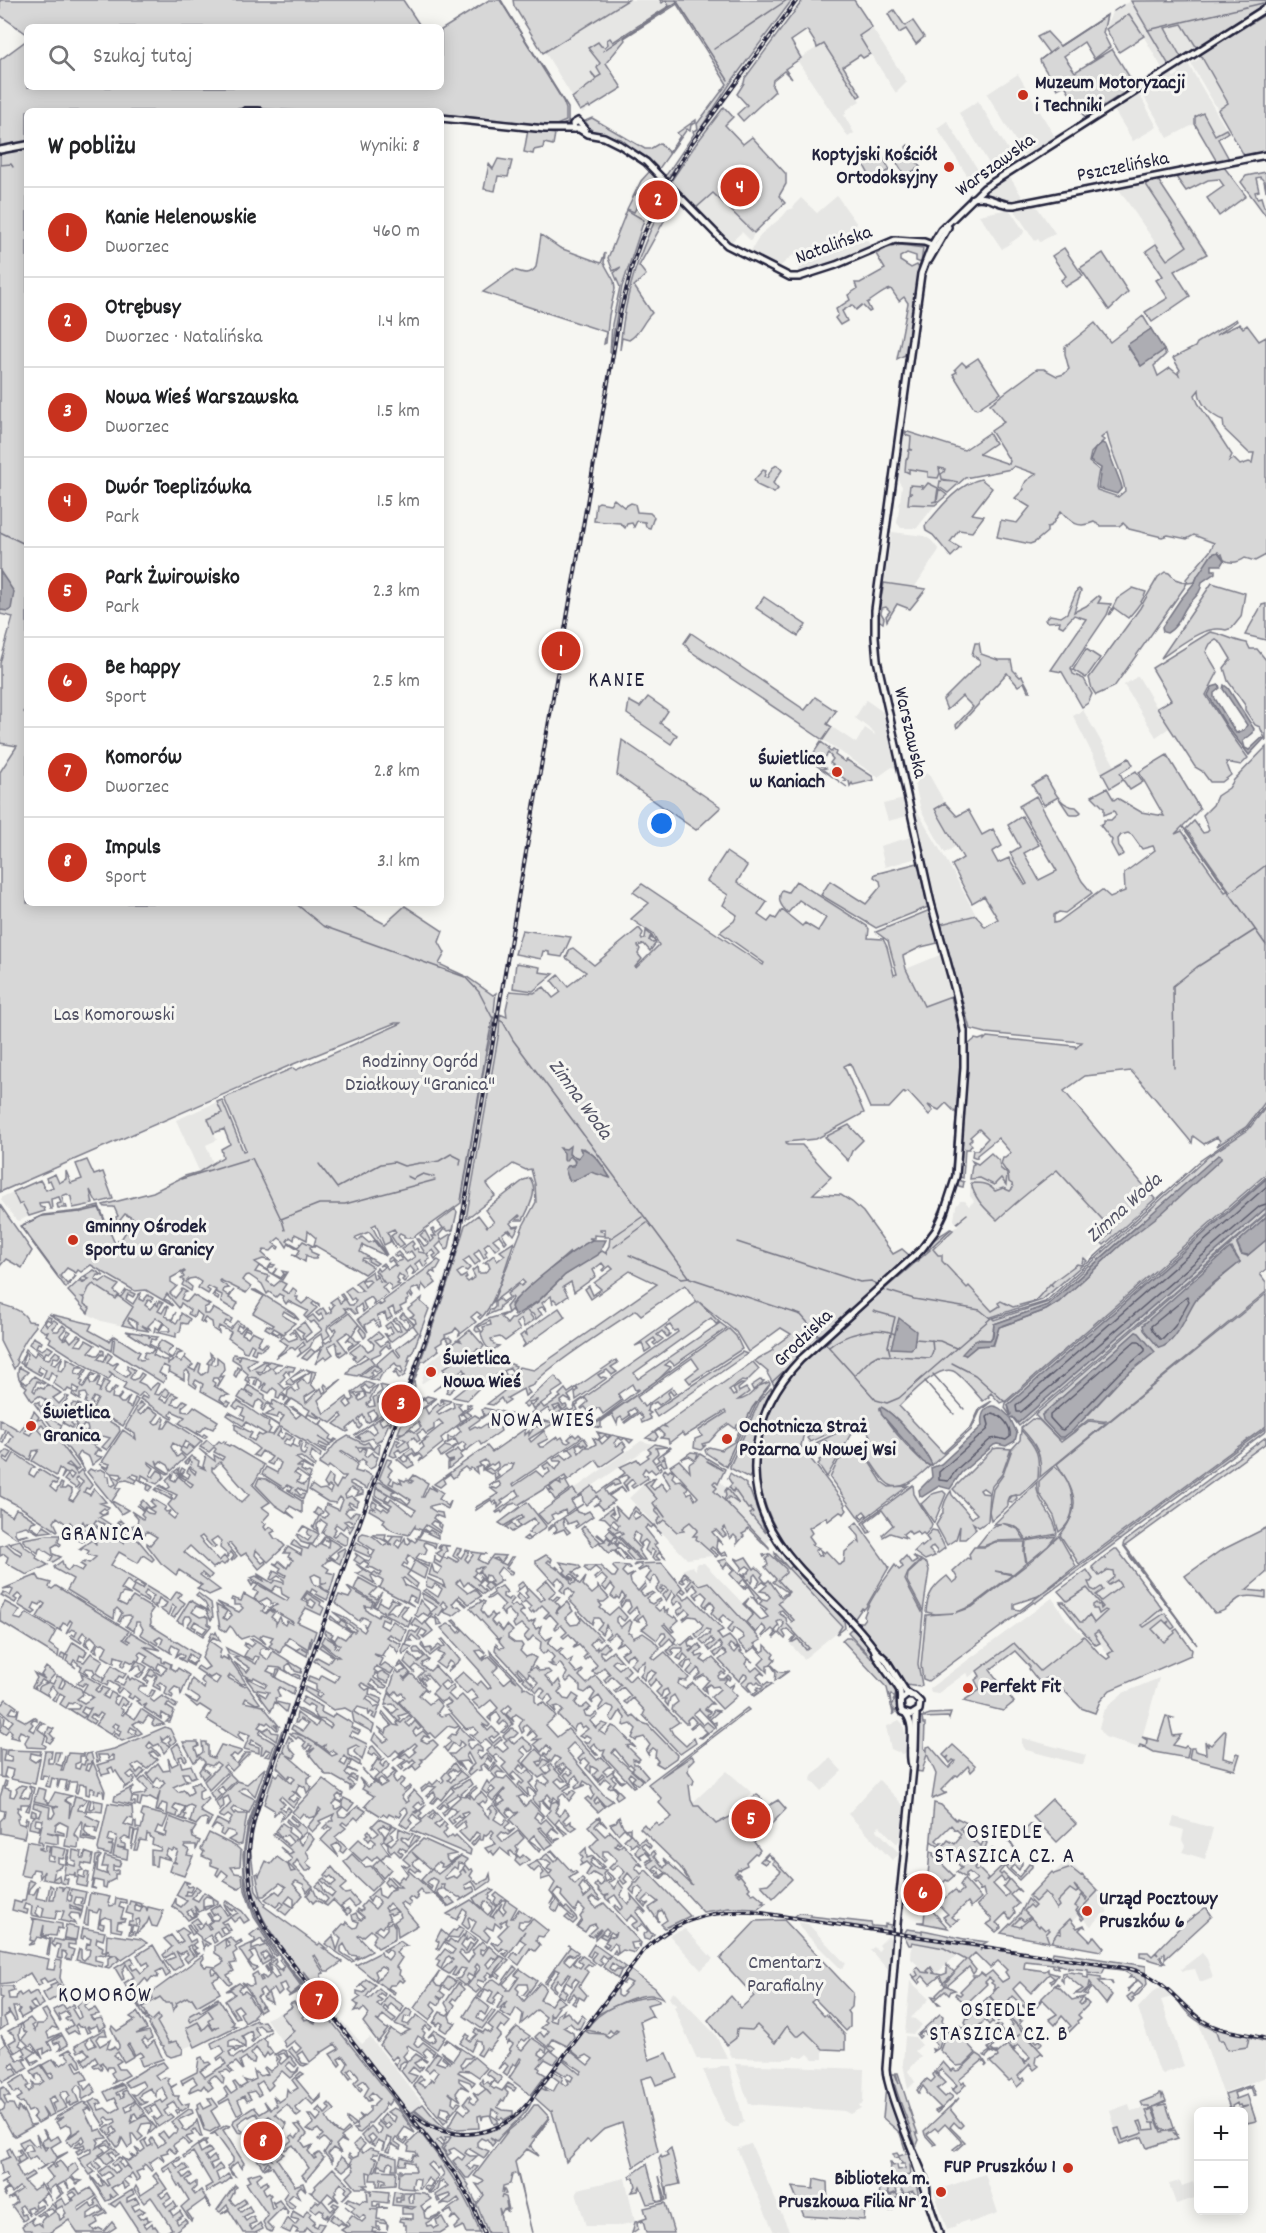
<!DOCTYPE html>
<html lang="pl">
<head>
<meta charset="utf-8">
<style>
  :root { --surface:#fff; --page:#f6f6f6; --text:#202124; --muted:#757577; --line:#e0e0e0; --accent:#c8321e }
  body { margin:0; font-family:Dekko,sans-serif; background:var(--page); color:var(--text) }
  .controls { position:absolute; right:18px; bottom:18px; display:grid; overflow:hidden; border-radius:9px; box-shadow:0 3px 15px #0003 }
  .controls button { width:54px; height:54px; display:grid; place-items:center; padding:0; border:0; border-bottom:2px solid var(--line); background:var(--surface); color:var(--text); font:30px sans-serif }
  .you { position:absolute; left:662px; top:824px; width:21px; height:21px; margin:-15px; border:4px solid #fff; border-radius:50%; background:#1a73e8; box-shadow:0 0 0 9px #1a73e833 }
  .badge { display:grid; place-items:center; width:39px; height:39px; border-radius:50%; background:var(--accent); color:#fff; font-size:20px; font-weight:700 }
  .pin { position:absolute; translate:-50% -50%; border:3px solid #fff; box-shadow:0 2px 6px #0006 }
  .list { margin:0; padding:0; list-style:none }
  h2 { display:flex; justify-content:space-between; align-items:center; height:78px; margin:0; padding:0 24px; font-size:26px }
  h2 small { font-size:20px; font-weight:400; color:var(--muted) }
  .list li { display:grid; grid-template-columns:39px 1fr auto; gap:18px; align-items:center; box-sizing:border-box; height:90px; padding:0 24px; border-top:2px solid var(--line) }
  .list b { display:block; font-size:22px; white-space:nowrap }
  .list p { margin:0; font-size:20px; white-space:nowrap; color:var(--muted) }
  .list em { font-size:20px; font-style:normal; color:var(--muted) }
  .icon { flex:none; width:33px; height:33px; fill:none; stroke:currentColor; stroke-width:2; stroke-linecap:round; stroke-linejoin:round }
  .map { position:relative; flex:none; width:1266px; height:2233px; overflow:hidden }
  .search { position:absolute; background:var(--surface); box-shadow:0 3px 15px #0003; left:24px; top:24px; width:420px; height:66px; display:flex; align-items:center; gap:15px; box-sizing:border-box; padding:0 21px; border-radius:9px; color:var(--muted); font-size:22px }
  .panel { position:absolute; background:var(--surface); box-shadow:0 3px 15px #0003; left:24px; top:108px; width:420px; height:798px; border-radius:9px }
  .map>svg:first-child { display:block }
  .built { fill:#e6e6e4 }
  .green { fill:#d7d7d7; stroke:#7c7c89; stroke-width:1.5; fill-rule:evenodd }
  .water { fill:#adadb3; stroke:#757583; stroke-width:1.5 }
  .lines { fill:none; stroke-linecap:round; stroke-linejoin:round }
  .shore { stroke:#5a5a6b; stroke-width:1.5 }
  .stream { stroke:#757583; stroke-width:1.5 }
  .secondary-casing { stroke:#22223b; stroke-width:10 }
  .secondary { stroke:#f6f6f2; stroke-width:5 }
  .rail-casing { stroke:#22223b; stroke-width:4 }
  .rail { stroke:#f6f6f2; stroke-width:1.5; stroke-dasharray:4.5; stroke-linecap:butt }
  .poi-dot { fill:#c8321e; stroke:#f6f6f2; stroke-width:2 }
  .labels { text-anchor:middle; dominant-baseline:central; stroke-width:6; stroke-linejoin:round; paint-order:stroke }
  .poi-label { font-size:20px; font-weight:bold; fill:#22223b; stroke:#f6f6f2; text-anchor:start }
  .street-label { font-size:20px; fill:#22223b; stroke:#f6f6f2 }
  .park-label { font-size:20px; fill:#4f4f62; stroke:#f6f6f2 }
  .water-label { font-size:21px; font-style:italic; fill:#535365; stroke:#f6f6f2 }
  .neighbourhood-label { font-size:21px; letter-spacing:1.5px; fill:#22223b; stroke:#f6f6f2 }
  .quarter-label { font-size:22px; letter-spacing:1.5px; fill:#22223b; stroke:#f6f6f2 }
</style>
</head>
<body>
<div class="map">
<svg width="1266" height="2233" viewBox="0 0 1266 2233">
  <rect width="100%" height="100%" fill="#f6f6f2"/>
  <filter id="ink" filterUnits="userSpaceOnUse"><feTurbulence type="fractalNoise" baseFrequency=".0167" numOctaves="2"/><feDisplacementMap in="SourceGraphic" scale="12" xChannelSelector="R" yChannelSelector="G"/><feConvolveMatrix kernelMatrix="1 2 1 2 8 2 1 2 1" color-interpolation-filters="sRGB"/></filter>
  <g filter="url(#ink)">
    <!-- built -->
    <g class="built">
      <path d="M 627,0 L 674,0 L 676,2 L 623,36 L 625,40 L 606,64 L 622,88 L 582,113 L 545,52 Z"/>
      <path d="M 1131,1 L 1168,64 L 1162,68 L 1141,32 L 1106,29 L 1112,12 Z"/>
      <path d="M 1182,24 L 1196,46 L 1181,56 L 1164,28 Z"/>
      <path d="M 872,28 L 907,82 L 896,93 L 859,36 Z"/>
      <path d="M 823,44 L 860,101 L 845,111 L 846,114 L 844,115 L 854,133 L 848,137 L 797,60 Z"/>
      <path d="M 1202,57 L 1229,103 L 1218,110 L 1191,64 Z"/>
      <path d="M 1187,62 L 1226,129 L 1215,135 L 1203,113 L 1195,117 L 1195,124 L 1168,138 L 1143,95 L 1146,90 L 1171,74 L 1174,77 L 1179,74 L 1177,69 Z"/>
      <path d="M 1018,74 L 1055,137 L 1024,155 L 987,94 Z"/>
      <path d="M 1137,96 L 1141,97 L 1157,127 L 1133,141 L 1114,110 Z"/>
      <path d="M 978,101 L 1015,161 L 995,174 L 959,113 Z"/>
      <path d="M 947,121 L 980,173 L 970,180 L 937,128 Z"/>
      <path d="M 1010,177 L 1024,200 L 1004,202 L 988,194 L 988,190 Z"/>
      <path d="M 1145,183 L 1187,247 L 1167,260 L 1118,188 Z"/>
      <path d="M 713,192 L 752,230 L 754,233 L 751,241 L 742,232 L 729,244 L 702,218 L 703,215 L 696,208 Z"/>
      <path d="M 837,196 L 857,224 L 843,235 L 850,244 L 863,234 L 871,245 L 834,262 L 799,274 L 797,271 L 800,269 L 796,264 L 799,262 L 793,255 L 777,269 L 751,254 L 751,251 L 761,234 L 782,217 L 788,210 L 794,208 L 793,206 L 801,198 L 817,213 Z"/>
      <path d="M 1035,204 L 1055,233 L 1040,242 L 1038,239 L 1035,241 L 1013,208 Z"/>
      <path d="M 1009,209 L 1024,231 L 1023,234 L 1002,249 L 979,215 Z"/>
      <path d="M 905,431 L 1014,466 L 1011,469 L 965,478 L 935,505 L 917,528 L 901,528 L 897,523 L 902,486 L 899,482 L 898,477 Z"/>
      <path d="M 892,532 L 925,536 L 932,541 L 939,550 L 914,588 L 884,583 Z"/>
      <path d="M 1138,676 L 1169,728 L 1156,737 L 1124,685 Z"/>
      <path d="M 866,700 L 883,712 L 897,770 L 892,767 L 878,777 L 823,740 L 832,727 L 856,743 L 865,728 L 875,735 L 874,732 L 855,718 Z"/>
      <path d="M 1083,710 L 1115,766 L 1102,773 L 1073,716 Z"/>
      <path d="M 928,773 L 945,803 L 935,809 L 956,846 L 945,853 L 921,810 L 915,785 L 918,779 L 916,776 Z"/>
      <path d="M 904,799 L 908,816 L 888,821 L 883,804 Z"/>
      <path d="M 915,807 L 949,865 L 976,915 L 941,924 Z"/>
      <path d="M 911,837 L 917,858 L 885,867 L 880,846 Z"/>
      <path d="M 940,955 L 951,996 L 924,1007 L 906,969 Z"/>
      <path d="M 495,1020 L 499,1021 L 467,1204 L 456,1255 L 259,1811 L 251,1839 L 249,1856 L 253,1893 L 268,1929 L 328,2010 L 330,2008 L 314,1988 L 322,1984 L 339,2005 L 333,2010 L 360,2042 L 362,2044 L 370,2037 L 423,2104 L 415,2110 L 430,2121 L 414,2111 L 413,2112 L 439,2129 L 469,2133 L 490,2129 L 506,2122 L 532,2100 L 522,2112 L 506,2124 L 489,2132 L 468,2135 L 448,2133 L 433,2128 L 416,2119 L 403,2106 L 448,2162 L 466,2189 L 485,2233 L 480,2233 L 467,2200 L 451,2173 L 269,1938 L 258,1920 L 249,1897 L 244,1862 L 248,1830 L 283,1731 L 282,1730 L 404,1392 L 453,1251 Z"/>
      <path d="M 217,1102 L 222,1113 L 209,1120 L 217,1140 L 206,1145 L 213,1163 L 199,1171 L 176,1120 Z"/>
      <path d="M 991,1153 L 998,1161 L 1002,1161 L 1029,1178 L 1056,1165 L 1118,1232 L 1042,1300 L 991,1316 L 930,1249 L 958,1225 L 954,1220 L 956,1206 L 960,1201 L 965,1201 L 969,1206 L 974,1201 L 970,1196 L 971,1183 L 969,1183 L 972,1165 L 978,1164 Z"/>
      <path d="M 13,1192 L 19,1204 L 22,1203 L 29,1216 L 19,1221 L 16,1220 L 1,1200 L 2,1197 Z"/>
      <path d="M 85,1275 L 135,1306 L 123,1326 L 101,1321 L 90,1315 L 68,1291 Z"/>
      <path d="M 457,1340 L 467,1354 L 421,1384 L 426,1365 Z"/>
      <path d="M 641,1441 L 653,1444 L 578,1496 L 573,1490 Z"/>
      <path d="M 710,1476 L 718,1484 L 721,1482 L 727,1489 L 732,1484 L 771,1539 L 766,1544 L 706,1480 Z"/>
      <path d="M 644,1484 L 681,1523 L 687,1518 L 699,1531 L 693,1536 L 712,1556 L 687,1559 L 629,1498 Z"/>
      <path d="M 1114,1552 L 1120,1553 L 1192,1650 L 1191,1655 L 1174,1662 L 1144,1628 L 1108,1654 L 1094,1635 L 1079,1627 L 1060,1602 L 1065,1599 L 1060,1592 Z"/>
      <path d="M 778,1553 L 792,1566 L 789,1569 L 843,1627 L 804,1659 L 790,1644 L 798,1637 L 788,1626 L 793,1620 L 778,1603 L 789,1593 L 778,1580 L 785,1573 L 768,1554 Z"/>
      <path d="M 697,1563 L 704,1563 L 753,1614 L 745,1623 L 752,1631 L 745,1637 L 682,1570 L 692,1566 L 696,1570 Z"/>
      <path d="M 1052,1598 L 1067,1620 L 1084,1636 L 1064,1654 L 1040,1671 L 1014,1644 L 969,1677 L 966,1673 L 937,1694 L 931,1693 L 930,1688 Z"/>
      <path d="M 1159,1678 L 1142,1738 L 1148,1740 L 1146,1747 L 1140,1746 L 1139,1748 L 1105,1737 L 1099,1728 L 1101,1721 L 1103,1712 L 1112,1702 L 1123,1693 Z"/>
      <path d="M 899,1720 L 903,1724 L 907,1740 L 905,1753 L 902,1754 L 891,1749 L 886,1727 Z"/>
      <path d="M 1022,1738 L 1086,1755 L 1083,1765 L 1026,1750 L 1022,1746 Z"/>
      <path d="M 830,1758 L 842,1771 L 821,1791 L 811,1780 L 812,1776 Z"/>
      <path d="M 727,1771 L 752,1793 L 730,1811 L 733,1816 L 716,1825 L 699,1806 L 694,1806 L 692,1803 Z"/>
      <path d="M 879,1780 L 904,1806 L 900,1839 L 897,1844 L 880,1826 L 876,1829 L 900,1854 L 892,1860 L 848,1814 Z"/>
      <path d="M 1174,1817 L 1213,1828 L 1205,1859 L 1182,1852 L 1185,1846 L 1182,1840 L 1184,1830 L 1171,1826 Z"/>
      <path d="M 1068,1859 L 1072,1864 L 1066,1869 L 1075,1867 L 1085,1878 L 1084,1879 L 1087,1880 L 1098,1891 L 1098,1895 L 1111,1905 L 1106,1909 L 1108,1911 L 1106,1914 L 1103,1914 L 1091,1926 L 1079,1914 L 1072,1922 L 1059,1943 L 1001,1933 L 1020,1914 L 1025,1902 Z"/>
      <path d="M 722,1910 L 756,1911 L 982,1945 L 982,1947 L 964,1945 L 763,1914 L 732,1912 L 711,1914 L 685,1922 L 655,1940 L 630,1965 L 650,1942 L 677,1924 L 693,1917 Z"/>
      <path d="M 798,1922 L 808,1924 L 846,1964 L 841,1969 L 800,1928 Z"/>
      <path d="M 685,1929 L 713,1959 L 701,1970 L 669,1935 Z"/>
      <path d="M 887,1937 L 893,1938 L 890,1972 L 870,1950 L 874,1947 L 878,1951 L 881,1948 L 879,1945 Z"/>
      <path d="M 912,1942 L 944,1948 L 957,1955 L 937,1973 L 931,1968 L 915,1980 L 911,1976 L 918,1965 L 911,1959 Z"/>
      <path d="M 1202,1953 L 1207,1959 L 1213,1977 L 1200,1982 L 1195,1969 L 1183,1971 L 1181,1969 Z"/>
      <path d="M 199,1958 L 219,1992 L 215,1995 L 234,2023 L 232,2025 L 207,2037 L 198,2022 L 188,2028 L 195,2044 L 167,2055 L 163,2048 L 163,2044 L 161,2045 L 149,2025 L 150,2023 L 148,2023 L 136,2003 Z"/>
      <path d="M 910,1981 L 929,1999 L 911,2018 L 915,2019 L 922,2025 L 913,2034 L 905,2033 Z"/>
      <path d="M 1161,1987 L 1172,1997 L 1161,2000 L 1184,2066 L 1163,2074 L 1159,2070 L 1138,2008 L 1153,1992 Z"/>
      <path d="M 674,1992 L 715,2034 L 728,2059 L 697,2059 L 674,2007 L 676,2006 L 675,2003 L 671,2001 L 669,1997 Z"/>
      <path d="M 281,2012 L 300,2036 L 286,2047 L 266,2019 Z"/>
      <path d="M 1198,2022 L 1219,2032 L 1266,2042 L 1266,2077 L 1223,2093 Z"/>
      <path d="M 757,2025 L 775,2043 L 787,2026 L 799,2036 L 805,2031 L 823,2049 L 823,2059 L 813,2059 L 808,2054 L 803,2058 L 794,2056 L 792,2058 L 786,2059 L 732,2058 L 727,2045 L 736,2038 L 736,2029 L 752,2030 Z"/>
      <path d="M 905,2036 L 915,2037 L 922,2045 L 915,2051 L 921,2056 L 908,2071 L 915,2082 L 908,2089 L 903,2064 Z"/>
      <path d="M 735,2064 L 864,2069 L 863,2103 L 859,2105 L 861,2108 L 850,2114 L 844,2111 L 749,2104 Z"/>
      <path d="M 720,2066 L 729,2066 L 744,2122 L 739,2125 L 739,2127 L 733,2127 L 725,2121 L 703,2070 L 715,2069 Z"/>
      <path d="M 1160,2095 L 1175,2139 L 1147,2148 L 1142,2137 L 1120,2144 L 1110,2111 L 1129,2104 L 1131,2111 L 1143,2108 L 1141,2102 Z"/>
      <path d="M 256,2126 L 263,2128 L 272,2140 L 254,2154 L 242,2137 Z"/>
      <path d="M 750,2144 L 751,2144 L 790,2233 L 780,2233 L 779,2231 L 774,2233 L 773,2230 L 737,2149 Z"/>
      <path d="M 985,2174 L 998,2213 L 969,2223 L 968,2220 L 955,2225 L 956,2227 L 947,2230 L 934,2191 Z"/>
      <path d="M 625,2178 L 635,2222 L 617,2226 L 586,2226 L 576,2193 L 578,2189 Z"/>
      <path d="M 1180,2181 L 1182,2186 L 1193,2182 L 1198,2197 L 1176,2204 L 1169,2184 Z"/>
    </g>
    <!-- green -->
    <g class="green">
      <path d="M 0,0 L 403,0 L 421,27 L 27,27 L 27,34 L 0,15 Z"/>
      <path d="M 489,0 L 500,0 L 563,101 L 566,109 L 566,121 L 554,126 L 441,114 L 441,111 L 301,111 L 243,108 L 220,111 L 27,111 L 27,142 L 0,146 L 0,60 L 27,40 L 27,87 L 441,87 L 441,30 Z"/>
      <path d="M 513,0 L 628,0 L 543,53 L 514,6 Z"/>
      <path d="M 660,0 L 792,0 L 732,81 L 666,181 L 663,176 L 667,174 L 694,134 L 693,131 L 698,129 L 697,124 L 727,84 L 677,4 L 624,38 L 625,40 L 606,63 L 622,88 L 590,108 L 589,106 L 580,111 L 572,98 L 596,80 L 591,72 L 596,78 L 601,75 L 597,68 L 600,63 L 588,48 L 598,42 L 601,46 L 605,47 L 608,44 L 607,40 L 610,38 L 613,42 L 669,6 L 666,0 L 662,3 Z"/>
      <path d="M 803,0 L 854,0 L 872,27 L 859,36 L 870,54 L 863,58 L 860,55 L 843,66 L 861,95 L 858,97 L 824,44 L 817,48 L 816,44 L 807,30 L 791,41 L 801,58 L 785,69 L 792,79 L 784,71 L 773,80 L 772,86 L 775,91 L 743,121 L 737,114 L 747,105 L 737,94 L 744,83 L 745,78 Z"/>
      <path d="M 1266,0 L 1266,3 L 1197,48 L 1182,24 L 1165,28 L 1182,59 L 1170,67 L 1131,1 Z"/>
      <path d="M 894,10 L 905,26 L 913,21 L 924,37 L 916,44 L 906,29 L 899,33 L 888,14 Z"/>
      <path d="M 1129,14 L 1144,36 L 1119,52 L 1106,29 Z"/>
      <path d="M 1266,14 L 1266,153 L 1245,157 L 1218,110 L 1228,103 L 1200,54 Z"/>
      <path d="M 1107,15 L 1103,33 L 1110,47 L 1094,59 L 1084,42 L 1064,56 L 1075,72 L 1112,49 L 1132,81 L 1133,87 L 1085,118 L 1065,85 L 1057,89 L 1041,63 L 1040,60 L 1049,53 L 1037,37 L 1047,32 L 1060,46 Z"/>
      <path d="M 724,107 L 733,117 L 725,125 L 743,144 L 752,137 L 786,174 L 786,184 L 779,196 L 785,203 L 754,233 L 713,193 L 696,208 L 694,205 L 690,205 L 673,185 L 672,187 L 669,184 L 696,144 Z"/>
      <path d="M 1203,113 L 1215,135 L 1226,129 L 1228,132 L 1218,139 L 1229,159 L 1217,162 L 1195,124 L 1195,117 Z"/>
      <path d="M 592,118 L 645,149 L 650,149 L 660,143 L 669,153 L 680,136 L 677,133 L 696,120 L 696,123 L 691,125 L 690,131 L 687,129 L 658,170 L 621,139 L 592,131 L 585,121 Z"/>
      <path d="M 519,128 L 554,131 L 540,132 L 555,134 L 553,145 L 544,143 L 543,148 L 534,150 L 533,154 L 524,152 L 528,130 Z"/>
      <path d="M 908,145 L 920,167 L 905,176 L 894,158 L 907,150 L 906,147 Z"/>
      <path d="M 25,149 L 27,152 L 27,708 L 24,712 L 27,715 L 27,903 L 346,903 L 385,924 L 405,906 L 443,931 L 439,942 L 445,953 L 439,964 L 467,977 L 493,995 L 496,993 L 494,1012 L 496,1013 L 486,1058 L 461,1203 L 412,1238 L 404,1238 L 404,1235 L 400,1233 L 398,1237 L 404,1244 L 399,1248 L 391,1236 L 396,1232 L 394,1229 L 387,1232 L 396,1249 L 390,1239 L 390,1242 L 384,1245 L 376,1224 L 372,1226 L 387,1255 L 369,1232 L 356,1237 L 355,1239 L 358,1241 L 362,1237 L 369,1243 L 374,1241 L 386,1256 L 363,1245 L 360,1252 L 378,1263 L 375,1265 L 368,1261 L 369,1259 L 363,1258 L 362,1260 L 373,1267 L 364,1274 L 314,1245 L 316,1238 L 308,1231 L 307,1240 L 295,1234 L 294,1240 L 290,1237 L 287,1241 L 298,1247 L 303,1241 L 315,1247 L 310,1247 L 311,1252 L 318,1255 L 316,1259 L 312,1259 L 306,1255 L 305,1262 L 292,1254 L 297,1255 L 300,1250 L 289,1243 L 287,1247 L 283,1241 L 279,1238 L 273,1243 L 279,1247 L 278,1249 L 275,1247 L 271,1251 L 264,1250 L 262,1253 L 271,1261 L 263,1259 L 255,1262 L 267,1270 L 271,1264 L 275,1265 L 273,1267 L 270,1267 L 267,1271 L 272,1274 L 277,1268 L 273,1274 L 281,1278 L 284,1274 L 282,1271 L 287,1272 L 282,1280 L 259,1266 L 255,1272 L 269,1276 L 267,1281 L 274,1286 L 280,1281 L 286,1284 L 282,1290 L 289,1294 L 293,1288 L 297,1291 L 295,1297 L 298,1297 L 297,1300 L 302,1304 L 309,1298 L 319,1304 L 319,1306 L 314,1302 L 312,1304 L 317,1308 L 306,1318 L 304,1316 L 308,1311 L 288,1301 L 286,1304 L 282,1298 L 283,1296 L 279,1294 L 276,1297 L 269,1292 L 267,1294 L 262,1284 L 249,1275 L 245,1276 L 242,1280 L 251,1287 L 246,1293 L 220,1280 L 219,1281 L 229,1288 L 224,1289 L 223,1292 L 229,1296 L 234,1290 L 229,1298 L 238,1303 L 234,1310 L 221,1302 L 222,1295 L 216,1292 L 214,1294 L 219,1297 L 218,1300 L 212,1296 L 216,1290 L 208,1286 L 207,1289 L 210,1291 L 208,1294 L 198,1288 L 201,1282 L 195,1278 L 189,1279 L 186,1282 L 192,1287 L 191,1291 L 182,1285 L 184,1281 L 181,1279 L 184,1277 L 182,1274 L 185,1272 L 184,1271 L 171,1278 L 171,1282 L 177,1286 L 170,1293 L 175,1298 L 182,1289 L 187,1292 L 184,1293 L 181,1299 L 187,1302 L 193,1295 L 210,1305 L 204,1308 L 204,1314 L 209,1314 L 213,1308 L 232,1319 L 230,1323 L 226,1321 L 224,1325 L 230,1329 L 237,1321 L 243,1325 L 241,1327 L 238,1325 L 236,1330 L 240,1332 L 245,1326 L 250,1329 L 249,1331 L 245,1329 L 242,1334 L 248,1337 L 252,1331 L 262,1336 L 257,1344 L 262,1347 L 266,1343 L 268,1345 L 261,1350 L 256,1349 L 255,1354 L 251,1352 L 254,1346 L 251,1344 L 247,1352 L 243,1351 L 242,1348 L 228,1338 L 231,1332 L 219,1326 L 218,1329 L 219,1333 L 213,1329 L 212,1322 L 205,1318 L 203,1321 L 205,1324 L 200,1321 L 202,1316 L 196,1311 L 194,1317 L 188,1314 L 190,1310 L 181,1303 L 179,1308 L 167,1294 L 164,1299 L 169,1301 L 173,1306 L 146,1290 L 135,1291 L 91,1265 L 81,1272 L 78,1270 L 76,1273 L 67,1268 L 60,1276 L 67,1284 L 75,1277 L 74,1275 L 76,1276 L 66,1288 L 20,1226 L 43,1215 L 79,1211 L 80,1212 L 80,1211 L 99,1206 L 118,1251 L 120,1247 L 118,1240 L 120,1241 L 134,1219 L 125,1214 L 117,1224 L 116,1217 L 118,1216 L 114,1207 L 105,1207 L 103,1205 L 153,1192 L 185,1176 L 199,1172 L 223,1157 L 221,1149 L 230,1144 L 224,1129 L 214,1133 L 208,1119 L 222,1113 L 217,1102 L 222,1100 L 243,1151 L 246,1150 L 224,1098 L 293,1068 L 296,1070 L 402,1023 L 395,1023 L 291,1065 L 0,1192 L 0,772 L 17,746 L 0,743 L 0,663 L 13,617 L 0,614 L 0,154 Z"/>
      <path d="M 878,149 L 890,170 L 872,180 L 861,160 Z"/>
      <path d="M 498,159 L 512,161 L 508,177 L 498,176 L 495,191 L 484,189 L 489,164 L 493,169 Z"/>
      <path d="M 1224,167 L 1246,196 L 1219,216 L 1207,198 L 1224,186 L 1219,179 L 1208,180 L 1186,191 L 1176,177 Z"/>
      <path d="M 650,171 L 660,181 L 649,205 L 640,201 L 634,212 L 627,209 L 641,181 Z"/>
      <path d="M 1266,172 L 1266,191 L 1264,181 L 1260,177 L 1256,178 L 1259,191 L 1255,192 L 1257,198 L 1261,197 L 1264,207 L 1266,207 L 1266,216 L 1241,182 L 1246,176 Z"/>
      <path d="M 1158,180 L 1207,254 L 1174,271 L 1190,296 L 1152,322 L 1145,312 L 1168,298 L 1156,280 L 1163,276 L 1146,251 L 1156,244 L 1167,260 L 1187,246 L 1145,183 Z"/>
      <path d="M 670,199 L 674,203 L 639,266 L 646,275 L 634,286 L 652,313 C 642,322 641,333 629,340 L 622,338 L 620,350 C 624,299 639,247 665,202 Z"/>
      <path d="M 627,210 L 644,220 L 622,287 L 610,353 L 612,324 L 620,287 L 614,273 L 621,267 L 613,271 L 608,258 Z"/>
      <path d="M 541,235 L 560,248 L 601,263 L 605,253 L 604,263 L 614,281 L 615,289 L 609,315 L 606,343 L 604,344 L 606,332 L 483,292 L 514,270 C 523,273 530,276 536,267 Z"/>
      <path d="M 901,245 L 923,248 L 921,263 L 916,261 L 916,256 L 907,253 L 900,257 L 900,261 L 911,268 L 917,265 L 919,268 L 905,355 L 897,359 L 908,303 L 904,297 L 899,301 L 891,289 C 882,291 876,298 867,303 L 871,311 L 869,312 L 862,305 L 856,310 L 852,305 L 842,311 L 847,321 L 840,325 L 835,318 L 838,315 L 836,309 L 850,300 L 848,295 L 857,289 L 855,283 L 860,283 L 885,269 L 876,254 L 887,248 Z"/>
      <path d="M 1064,248 L 1083,276 L 1065,287 L 1061,280 L 1066,276 L 1052,256 Z"/>
      <path d="M 1103,253 L 1128,292 L 1109,310 L 1080,268 Z"/>
      <path d="M 1143,316 L 1151,329 L 1127,346 L 1141,366 L 1164,350 L 1166,354 L 1154,366 L 1158,376 L 1170,368 L 1179,375 L 1178,372 L 1180,370 L 1173,358 L 1195,347 L 1197,343 L 1236,319 L 1237,321 L 1216,335 L 1240,324 L 1243,328 L 1247,325 L 1259,341 L 1266,337 L 1266,555 L 1255,561 L 1245,558 C 1238,563 1232,564 1224,560 L 1222,554 L 1198,575 L 1195,582 L 1188,583 L 1186,579 L 1210,551 L 1214,543 L 1194,535 L 1187,539 L 1168,535 L 1162,537 L 1129,529 L 1123,523 L 1119,526 L 1101,526 L 1094,522 C 1078,529 1072,523 1061,511 L 1051,526 L 1047,527 L 1047,532 L 1035,542 L 1030,544 L 997,537 L 1001,520 L 1017,523 L 1030,507 L 1015,498 L 1024,489 L 1023,487 L 1026,481 L 1036,474 L 1014,466 L 1011,469 L 965,478 L 948,493 L 939,487 L 940,481 L 958,482 L 942,479 L 941,474 L 944,472 L 945,469 L 939,468 L 940,473 L 938,478 L 928,477 L 928,472 L 909,469 L 909,473 L 905,471 L 906,459 L 908,458 L 909,450 L 913,450 L 910,449 L 911,437 L 905,435 L 905,431 L 964,450 L 989,433 L 995,443 L 979,454 L 1009,464 L 1010,461 L 991,431 L 1004,422 L 990,404 L 1037,369 L 1044,369 L 1057,376 L 1064,374 L 1069,369 L 1065,354 L 1065,347 L 1095,323 L 1110,342 ZM 1199,390 C 1199,403 1211,416 1223,420 L 1224,429 L 1249,453 L 1254,453 L 1252,463 L 1249,462 L 1240,465 L 1234,459 L 1229,461 L 1232,455 L 1198,403 L 1195,395 ZM 1107,433 C 1110,453 1123,471 1125,491 L 1118,497 L 1097,490 L 1096,487 L 1099,470 L 1089,462 L 1091,453 L 1104,440 L 1101,438 Z"/>
      <path d="M 978,358 L 1001,393 L 977,409 L 974,408 L 953,374 L 957,372 L 955,369 L 962,362 L 966,366 Z"/>
      <path d="M 777,465 L 782,470 L 773,483 L 778,489 L 774,493 L 757,485 L 754,480 L 763,470 L 766,471 L 764,477 L 767,478 L 772,468 Z"/>
      <path d="M 981,479 L 992,488 L 972,514 L 984,516 L 972,532 L 959,530 L 950,542 L 960,548 L 951,557 L 933,535 L 926,531 L 925,526 C 940,508 958,484 981,479 Z"/>
      <path d="M 928,483 L 938,488 L 936,501 L 932,502 L 937,501 L 939,489 L 947,495 L 935,505 L 908,504 L 909,494 L 912,493 L 909,493 L 910,485 L 923,486 L 922,488 L 924,488 Z"/>
      <path d="M 614,499 L 624,507 L 631,503 L 635,504 L 637,512 L 650,513 L 654,517 L 650,528 L 646,527 L 645,522 L 637,521 L 634,527 L 632,523 L 627,524 L 625,528 L 620,523 L 594,521 L 596,504 L 599,502 L 610,504 Z"/>
      <path d="M 1165,572 L 1169,573 L 1175,579 L 1187,583 L 1184,588 L 1114,687 L 1096,695 L 1092,689 L 1089,678 L 1140,608 L 1158,577 Z"/>
      <path d="M 884,583 L 926,589 L 910,609 L 897,604 L 887,621 L 886,616 L 890,611 L 886,607 L 882,608 L 881,613 L 884,618 L 883,623 L 877,619 Z"/>
      <path d="M 1212,583 L 1245,593 L 1241,617 L 1232,628 L 1226,630 C 1203,624 1179,647 1161,658 Z"/>
      <path d="M 1133,588 L 1146,592 C 1143,602 1135,610 1128,618 L 1114,608 L 1109,615 L 1117,599 Z"/>
      <path d="M 1079,589 L 1081,591 L 1074,612 L 1086,606 L 1098,596 L 1101,598 L 1098,603 L 1111,604 L 1107,615 L 1071,668 L 1073,674 L 1084,679 L 1092,694 L 1088,703 L 1082,707 L 1062,672 L 1051,670 L 1086,619 L 1074,615 L 1063,627 L 1059,625 L 1060,621 L 1048,622 L 1045,620 L 1050,615 L 1061,617 L 1067,613 L 1077,590 Z"/>
      <path d="M 764,597 L 806,625 L 798,636 L 756,608 Z"/>
      <path d="M 1266,604 L 1266,640 L 1245,635 L 1262,605 Z"/>
      <path d="M 1210,632 C 1224,634 1233,641 1247,643 L 1250,649 L 1257,649 L 1266,660 L 1266,741 L 1260,727 L 1255,725 L 1245,710 L 1245,705 L 1228,681 L 1224,668 L 1231,659 L 1222,644 L 1216,640 L 1210,644 L 1206,652 L 1218,672 L 1206,695 L 1228,730 L 1248,758 L 1241,765 L 1226,762 L 1231,775 L 1222,782 L 1210,782 L 1202,771 L 1195,767 L 1157,708 L 1171,700 L 1152,668 Z"/>
      <path d="M 691,633 L 805,710 L 815,697 L 836,711 L 827,724 L 832,727 L 823,740 L 690,651 L 684,643 Z"/>
      <path d="M 975,643 L 979,643 L 981,654 L 998,660 L 1011,660 L 1013,670 L 1020,677 L 1022,676 L 1030,691 L 1028,691 L 1024,682 L 1018,686 L 1007,673 L 957,728 L 956,725 L 973,707 L 962,696 L 947,710 L 943,700 L 980,663 L 980,660 L 972,655 Z"/>
      <path d="M 1086,649 L 1100,658 L 1086,678 L 1073,670 Z"/>
      <path d="M 648,697 L 668,711 L 660,723 L 677,735 L 671,744 L 627,714 L 629,701 L 640,707 Z"/>
      <path d="M 622,740 L 721,807 L 696,830 L 617,775 Z"/>
      <path d="M 821,742 L 829,748 L 828,750 L 831,752 L 833,750 L 836,752 L 835,755 L 845,762 L 847,760 L 872,776 L 874,780 L 853,785 L 852,783 L 850,786 L 849,781 L 847,780 L 844,781 L 845,779 L 833,771 L 830,772 L 833,765 L 830,763 L 833,759 L 828,753 L 820,765 L 826,768 L 822,769 L 847,787 L 809,760 Z"/>
      <path d="M 1266,747 L 1266,1101 L 1246,1127 L 1217,1146 L 1220,1141 L 1217,1137 L 1204,1144 L 1193,1136 L 1192,1143 L 1143,1084 L 1131,1071 L 1085,1076 L 1064,1091 L 1155,1199 L 1104,1245 L 1101,1242 L 1111,1233 L 1112,1230 L 1057,1170 C 1036,1186 1016,1202 997,1220 C 984,1207 975,1200 971,1183 C 981,1183 988,1183 995,1191 L 1003,1188 L 1010,1191 L 1013,1188 L 1012,1184 L 1009,1182 L 1008,1174 L 1001,1164 L 1003,1158 L 1005,1158 L 1011,1153 L 998,1138 L 977,1155 L 977,1158 L 972,1156 L 973,1150 L 977,1150 L 988,1138 L 979,1129 L 970,1137 L 972,1139 L 969,1142 L 972,1145 L 969,1149 L 965,1149 L 963,1178 L 960,1177 L 959,1180 L 964,1182 L 963,1187 L 959,1186 L 957,1182 L 966,1072 L 968,1072 L 968,1045 L 975,1039 L 979,1040 L 984,1038 L 984,1040 L 987,1037 L 1075,1046 L 1076,1048 L 1082,1042 L 986,1033 L 970,1029 L 941,924 L 976,915 L 985,927 L 998,919 L 984,896 L 972,903 L 952,865 L 963,858 L 935,809 L 945,803 L 957,816 L 968,810 L 982,835 L 993,829 L 1002,846 L 992,852 L 998,863 L 1009,858 L 1025,885 L 1027,884 L 1010,853 L 1020,847 L 1008,825 L 1022,816 L 1039,845 L 1024,853 L 1039,880 L 1057,871 L 1019,806 L 1036,796 L 1082,881 L 1092,893 L 1065,913 L 1059,912 L 1054,915 L 1054,923 L 1058,922 L 1102,890 L 1110,897 L 1125,891 L 1124,873 L 1155,850 L 1153,846 L 1142,849 L 1132,835 L 1128,833 L 1121,835 L 1118,839 L 1119,847 L 1124,854 L 1118,857 L 1111,844 L 1112,840 L 1100,825 L 1104,823 L 1104,820 L 1111,820 L 1116,815 L 1114,811 L 1104,815 L 1104,808 L 1092,796 L 1107,788 L 1114,800 L 1117,798 L 1141,812 L 1164,816 L 1139,772 L 1167,755 L 1200,809 L 1175,834 L 1182,831 L 1225,892 L 1229,890 L 1186,829 L 1194,821 L 1203,833 L 1207,832 L 1209,830 L 1203,815 L 1213,805 L 1217,796 L 1229,788 L 1234,780 Z"/>
      <path d="M 1129,758 L 1133,765 L 1120,773 L 1123,779 L 1136,771 L 1143,782 L 1130,790 L 1123,780 L 1110,788 L 1102,773 Z"/>
      <path d="M 1046,777 C 1053,789 1060,807 1076,807 L 1081,812 L 1078,815 L 1070,815 L 1058,797 L 1044,805 L 1032,785 Z"/>
      <path d="M 726,852 L 747,866 L 737,882 L 767,902 L 758,915 L 768,922 L 772,917 L 776,919 L 782,910 L 802,926 L 805,923 L 818,931 L 826,918 L 799,900 L 788,913 C 780,905 777,900 782,890 L 788,892 L 796,881 L 867,926 L 869,929 L 868,938 L 883,939 L 887,947 L 894,975 L 897,974 L 888,941 L 876,932 L 930,910 L 938,943 L 921,947 L 903,956 L 906,969 L 924,1006 L 951,996 L 960,1034 L 961,1070 L 956,1113 L 946,1103 L 939,1110 L 928,1105 L 933,1111 L 929,1115 L 908,1092 L 905,1094 L 904,1092 L 889,1108 L 870,1108 L 850,1063 L 844,1066 L 864,1113 L 816,1139 L 786,1142 L 787,1145 L 802,1145 L 831,1177 L 813,1194 L 841,1195 L 852,1202 L 863,1212 L 893,1254 L 902,1249 L 910,1256 L 825,1334 L 816,1335 L 819,1339 L 798,1359 L 775,1387 L 767,1373 L 768,1372 L 755,1361 C 761,1356 768,1354 773,1350 L 772,1348 L 791,1334 L 781,1328 L 748,1352 L 736,1332 L 698,1301 L 719,1322 L 716,1324 L 711,1318 L 634,1373 L 638,1379 L 720,1323 L 727,1328 L 674,1365 L 670,1361 L 665,1365 L 671,1367 L 659,1379 L 591,1426 L 639,1389 L 635,1390 L 632,1384 L 618,1394 L 622,1400 L 603,1414 L 599,1408 L 597,1408 L 588,1418 L 591,1423 L 587,1425 L 578,1423 L 590,1413 L 585,1407 L 582,1409 L 581,1408 L 588,1402 L 585,1398 L 578,1403 L 578,1405 L 576,1406 L 578,1410 L 564,1420 L 557,1419 L 557,1416 L 568,1409 L 570,1411 L 574,1409 L 575,1404 L 678,1332 L 677,1330 L 674,1331 L 670,1325 L 665,1328 L 670,1334 L 667,1337 L 662,1331 L 657,1335 L 663,1339 L 655,1345 L 653,1343 L 656,1341 L 654,1338 L 647,1343 L 651,1348 L 645,1352 L 642,1343 L 635,1346 L 697,1302 L 685,1285 L 641,1315 L 636,1310 C 618,1322 539,1372 534,1385 L 526,1388 L 530,1393 L 525,1396 L 523,1389 L 507,1398 L 510,1400 L 504,1404 L 501,1398 L 493,1405 L 487,1404 L 508,1388 L 502,1379 L 516,1372 L 519,1367 L 534,1370 L 657,1284 L 630,1271 L 591,1299 L 585,1289 L 589,1286 L 593,1295 L 601,1289 L 594,1283 L 613,1269 L 610,1266 L 603,1271 L 602,1270 L 605,1267 L 602,1263 L 593,1270 L 596,1276 L 574,1292 L 571,1282 L 563,1287 L 568,1296 L 558,1303 L 554,1299 L 552,1300 L 553,1304 L 551,1296 L 542,1303 L 547,1311 L 542,1307 L 537,1309 L 542,1314 L 536,1319 L 533,1314 L 528,1312 L 534,1320 L 524,1327 L 521,1319 L 516,1323 L 520,1330 L 505,1341 L 500,1337 L 491,1339 L 494,1345 L 499,1346 L 493,1350 C 486,1350 482,1339 481,1333 L 484,1330 L 483,1327 L 491,1325 L 490,1321 L 478,1327 L 481,1331 L 477,1332 L 475,1330 L 476,1327 L 485,1320 L 508,1313 L 501,1317 L 507,1324 L 511,1319 L 514,1319 L 538,1302 L 565,1275 L 602,1251 L 607,1254 L 606,1251 L 609,1246 L 610,1237 L 605,1237 L 605,1229 L 600,1229 L 600,1231 L 604,1232 L 604,1236 L 594,1235 L 594,1238 L 589,1238 L 593,1240 L 568,1255 L 570,1252 L 516,1299 L 511,1304 L 513,1312 L 511,1310 L 508,1313 L 506,1307 L 513,1298 L 512,1297 L 500,1306 L 499,1310 L 487,1315 L 490,1309 L 492,1310 L 495,1307 L 495,1302 L 499,1299 L 502,1302 L 509,1297 L 507,1294 L 519,1284 L 521,1286 L 525,1283 L 522,1280 L 493,1302 L 523,1226 L 536,1202 L 535,1184 L 531,1169 L 526,1170 L 513,1164 L 487,1184 L 495,1196 L 466,1219 L 499,1032 L 500,1014 L 507,1017 L 506,1009 L 510,991 L 534,993 L 544,987 L 553,998 L 561,992 L 552,981 L 559,975 L 568,986 L 586,972 L 566,958 L 570,949 L 573,948 L 594,965 L 639,928 L 643,933 L 641,938 L 642,940 L 645,938 L 646,931 L 651,935 L 649,940 L 653,943 L 655,942 L 652,938 L 650,939 L 652,936 L 656,943 L 650,951 L 644,944 L 638,946 L 640,949 L 638,954 L 642,959 L 635,967 L 636,968 L 659,945 L 654,935 L 631,919 L 649,903 L 633,892 L 642,884 L 763,965 L 764,963 L 720,932 L 734,921 L 737,915 L 723,905 L 728,895 L 707,881 ZM 584,1148 L 597,1158 L 610,1177 L 591,1172 L 573,1181 L 568,1178 L 568,1166 L 575,1164 L 573,1156 L 579,1158 L 582,1153 L 580,1149 Z"/>
      <path d="M 918,863 L 928,907 L 876,928 L 821,895 L 830,881 L 866,904 L 881,886 L 880,881 L 874,877 L 875,874 Z"/>
      <path d="M 522,930 L 571,937 L 562,957 L 549,955 L 549,952 L 543,951 L 541,959 L 515,954 Z"/>
      <path d="M 516,963 L 540,967 L 539,972 L 554,974 L 533,991 L 513,988 Z"/>
      <path d="M 1266,1107 L 1266,1174 L 1006,1401 L 1000,1403 L 991,1393 L 988,1396 L 989,1397 L 983,1401 C 976,1394 961,1374 953,1371 C 937,1365 910,1396 899,1406 L 943,1453 L 971,1427 L 980,1408 L 992,1401 L 980,1411 L 971,1430 L 932,1465 C 926,1450 894,1411 880,1408 C 883,1420 918,1461 930,1466 C 920,1475 900,1496 886,1482 C 882,1479 872,1464 869,1459 L 868,1456 L 870,1454 L 866,1444 L 872,1439 L 866,1429 L 859,1432 L 858,1423 L 849,1424 L 810,1442 L 807,1438 L 814,1432 L 811,1427 L 804,1432 L 801,1446 L 845,1504 L 844,1506 L 847,1510 L 844,1514 L 840,1512 L 828,1521 L 826,1517 L 809,1528 L 812,1533 L 809,1536 L 814,1543 L 812,1545 L 819,1548 L 815,1551 L 819,1556 L 822,1555 L 820,1550 L 824,1553 L 826,1551 L 839,1565 L 844,1562 L 845,1552 L 858,1541 L 860,1543 L 859,1536 L 851,1527 L 857,1522 L 889,1567 L 866,1607 L 864,1609 L 862,1608 L 853,1621 C 829,1595 798,1570 779,1539 C 736,1468 760,1399 818,1347 L 823,1346 L 830,1340 L 828,1338 L 930,1250 L 927,1247 C 932,1239 942,1235 950,1229 L 953,1230 L 933,1249 L 938,1255 L 942,1255 L 942,1261 L 967,1288 L 969,1286 L 992,1311 L 1000,1306 L 998,1303 L 1001,1301 L 1013,1307 L 1035,1301 L 1050,1284 L 1053,1286 L 1051,1284 L 1054,1281 L 1077,1264 L 1081,1265 L 1084,1258 L 1087,1261 L 1042,1300 L 991,1317 L 994,1320 L 1048,1302 L 1210,1155 L 1248,1130 ZM 1178,1197 L 1123,1243 L 1059,1302 L 1046,1310 L 999,1327 L 994,1344 L 977,1346 L 965,1356 L 977,1339 L 990,1340 L 992,1337 L 994,1324 L 1048,1305 L 1137,1226 Z"/>
      <path d="M 849,1125 L 863,1140 L 852,1151 L 848,1161 L 825,1137 Z"/>
      <path d="M 991,1153 L 999,1161 L 1000,1168 L 1007,1174 L 1006,1185 L 1001,1178 L 994,1185 L 980,1178 L 970,1179 L 972,1165 L 974,1164 L 972,1161 L 978,1164 Z"/>
      <path d="M 87,1160 L 94,1175 L 103,1172 L 113,1199 L 97,1203 L 90,1190 L 93,1204 L 73,1208 L 71,1197 L 67,1194 L 62,1196 L 64,1205 L 66,1205 L 67,1208 L 58,1208 L 57,1204 L 61,1203 L 59,1197 L 51,1199 L 52,1209 L 50,1209 L 48,1202 L 39,1203 L 40,1207 L 44,1208 L 45,1211 L 29,1216 L 22,1203 L 19,1205 L 13,1192 L 40,1180 L 46,1190 L 53,1187 L 50,1180 L 47,1181 L 46,1178 L 55,1174 L 59,1183 L 66,1179 L 66,1171 L 71,1183 L 82,1179 L 76,1164 Z"/>
      <path d="M 1266,1177 L 1266,1179 L 1236,1206 L 1008,1405 L 1010,1415 L 1005,1408 L 1006,1403 Z"/>
      <path d="M 530,1178 C 539,1191 529,1207 523,1220 L 516,1220 L 520,1216 L 519,1215 L 510,1223 L 513,1227 L 519,1226 L 514,1235 L 509,1229 L 510,1233 L 507,1230 L 502,1234 L 507,1241 L 505,1243 L 499,1235 L 493,1239 L 500,1246 L 495,1250 L 489,1242 L 484,1246 L 487,1251 L 485,1253 L 487,1256 L 484,1258 L 479,1249 L 474,1254 L 480,1261 L 475,1265 L 469,1257 L 463,1261 L 470,1268 L 467,1271 L 463,1269 L 457,1273 L 461,1278 L 466,1275 L 467,1277 L 465,1279 L 468,1282 L 475,1277 L 472,1271 L 477,1267 L 478,1273 L 484,1273 L 490,1268 L 488,1263 L 484,1263 L 494,1255 L 497,1261 L 505,1255 L 500,1251 L 514,1242 C 506,1264 496,1304 480,1319 L 478,1317 L 481,1315 L 477,1312 L 471,1317 L 476,1322 L 459,1335 L 460,1332 L 456,1328 L 453,1332 L 445,1335 L 446,1338 L 449,1337 L 452,1340 L 449,1343 L 445,1337 L 442,1340 L 442,1342 L 436,1346 L 439,1350 L 425,1361 L 422,1361 L 414,1381 L 415,1387 L 411,1388 L 449,1280 L 465,1225 L 478,1215 L 487,1227 L 494,1222 L 485,1210 L 524,1180 Z"/>
      <path d="M 0,1205 L 32,1251 L 22,1268 L 6,1259 L 0,1266 Z"/>
      <path d="M 1266,1208 L 1266,1213 L 1019,1426 L 1012,1417 L 1019,1422 Z"/>
      <path d="M 455,1209 L 457,1212 L 453,1230 L 448,1231 L 445,1228 L 439,1235 L 441,1240 L 452,1233 L 449,1248 L 446,1250 L 441,1242 L 436,1247 L 441,1253 L 435,1259 L 433,1256 L 436,1254 L 433,1250 L 427,1254 L 430,1259 L 426,1261 L 428,1264 L 424,1267 L 420,1260 L 415,1264 L 419,1270 L 412,1275 L 414,1271 L 410,1266 L 405,1271 L 408,1278 L 404,1282 L 402,1280 L 404,1278 L 399,1274 L 397,1278 L 399,1282 L 397,1284 L 400,1285 L 391,1291 L 391,1286 L 387,1283 L 382,1287 L 388,1294 L 373,1305 L 374,1301 L 371,1297 L 363,1302 L 366,1309 L 363,1312 L 361,1304 L 355,1309 L 357,1313 L 355,1314 L 350,1309 L 344,1308 L 347,1312 L 328,1326 L 327,1330 L 330,1335 L 323,1340 L 326,1343 L 332,1339 L 331,1337 L 337,1330 L 336,1328 L 333,1330 L 330,1327 L 349,1313 L 366,1333 L 366,1336 L 364,1338 L 359,1330 L 361,1327 L 358,1325 L 352,1335 L 356,1341 L 360,1341 L 349,1349 L 348,1347 L 353,1344 L 349,1339 L 346,1341 L 351,1335 L 348,1332 L 338,1339 L 347,1351 L 340,1356 L 338,1353 L 342,1351 L 338,1352 L 337,1345 L 335,1342 L 328,1347 L 333,1354 L 326,1359 L 324,1357 L 315,1364 L 322,1349 L 315,1352 L 307,1360 L 302,1358 L 311,1349 L 315,1352 L 324,1345 L 321,1334 L 314,1339 L 310,1347 L 297,1357 L 301,1353 L 299,1349 L 305,1345 L 303,1342 L 295,1350 L 292,1347 L 275,1358 L 288,1345 L 279,1340 L 284,1337 L 289,1341 L 297,1338 L 294,1332 L 291,1334 L 290,1332 L 294,1329 L 301,1339 L 303,1338 L 302,1335 L 304,1333 L 296,1328 L 304,1322 L 311,1332 L 304,1338 L 306,1342 L 322,1330 L 314,1321 L 310,1323 L 307,1319 L 313,1315 L 319,1322 L 324,1318 L 321,1314 L 319,1316 L 316,1313 L 323,1308 L 327,1314 L 332,1312 L 329,1307 L 331,1309 L 334,1305 L 330,1302 L 337,1297 L 340,1303 L 344,1300 L 340,1295 L 342,1294 L 349,1305 L 353,1305 L 356,1301 L 354,1298 L 351,1300 L 345,1291 L 351,1287 L 357,1292 L 363,1291 L 355,1283 L 361,1279 L 365,1287 L 371,1281 L 369,1279 L 363,1280 L 362,1278 L 372,1271 L 374,1279 L 377,1277 L 375,1273 L 380,1281 L 384,1282 L 375,1270 L 377,1268 L 379,1271 L 384,1267 L 382,1265 L 379,1266 L 383,1263 L 388,1269 L 394,1265 L 397,1267 L 392,1260 L 389,1262 L 387,1260 L 391,1257 L 396,1262 L 402,1260 L 399,1256 L 396,1257 L 394,1255 L 398,1252 L 407,1262 L 415,1257 L 411,1251 L 406,1254 L 401,1249 L 412,1241 L 414,1244 L 412,1246 L 414,1250 L 417,1248 L 419,1252 L 425,1253 L 416,1239 L 419,1239 L 424,1246 L 429,1244 L 420,1235 L 425,1231 L 431,1242 L 434,1239 L 432,1236 L 436,1236 L 431,1230 L 433,1229 L 436,1233 L 443,1228 L 438,1222 Z"/>
      <path d="M 1266,1214 L 1266,1217 L 1237,1244 L 1241,1254 L 1247,1256 L 1266,1240 L 1266,1269 L 1260,1274 L 1266,1282 L 1266,1292 L 1110,1420 C 1102,1424 1096,1418 1088,1420 L 1065,1439 L 1058,1439 L 1035,1415 ZM 1232,1248 L 1240,1262 L 1197,1298 L 1143,1325 ZM 1136,1332 L 1154,1353 L 1122,1378 L 1089,1414 L 1064,1437 L 1042,1415 Z"/>
      <path d="M 438,1260 L 441,1262 L 437,1269 L 434,1270 L 435,1273 L 431,1271 L 429,1274 L 436,1283 L 427,1290 L 422,1284 L 421,1291 L 418,1287 L 411,1290 L 411,1293 L 413,1296 L 412,1298 L 409,1294 L 407,1296 L 409,1299 L 406,1301 L 406,1304 L 400,1307 L 402,1310 L 395,1314 L 393,1307 L 388,1310 L 392,1317 L 387,1320 L 385,1313 L 377,1316 L 380,1326 L 378,1327 L 374,1320 L 365,1325 L 368,1332 L 358,1319 L 378,1304 L 380,1306 L 379,1303 L 381,1305 L 384,1303 L 383,1301 Z"/>
      <path d="M 94,1270 L 104,1276 L 97,1275 L 95,1279 L 100,1282 L 106,1278 L 119,1285 L 114,1291 L 121,1297 L 126,1290 L 135,1294 L 133,1297 L 128,1294 L 126,1299 L 133,1304 L 139,1294 L 141,1293 L 139,1299 L 143,1301 L 148,1295 L 153,1298 L 151,1301 L 148,1300 L 145,1305 L 150,1309 L 157,1301 L 156,1304 L 158,1306 L 159,1301 L 163,1303 L 158,1311 L 162,1313 L 166,1306 L 168,1307 L 165,1316 L 168,1317 L 169,1319 L 172,1319 L 176,1312 L 172,1320 L 176,1323 L 180,1319 L 181,1313 L 190,1319 L 187,1324 L 182,1323 L 180,1332 L 176,1333 L 176,1337 L 160,1333 L 162,1331 L 170,1331 L 169,1327 L 164,1323 L 158,1333 L 154,1332 L 155,1327 L 159,1329 L 163,1322 L 156,1318 L 148,1326 L 150,1329 L 141,1325 L 149,1331 L 137,1329 L 137,1323 L 129,1318 L 128,1321 L 135,1328 L 122,1325 L 133,1307 L 118,1296 L 116,1299 L 93,1284 L 89,1288 L 85,1297 L 82,1297 L 85,1299 L 84,1304 L 90,1308 L 88,1313 L 68,1291 L 82,1278 L 81,1281 L 84,1281 L 82,1283 L 89,1279 L 83,1277 Z"/>
      <path d="M 252,1290 L 256,1290 L 294,1314 L 299,1320 L 284,1311 L 282,1315 L 295,1323 L 285,1331 L 286,1332 L 284,1334 L 274,1328 L 272,1331 L 277,1334 L 280,1332 L 282,1335 L 280,1337 L 265,1328 L 267,1325 L 272,1327 L 274,1325 L 253,1313 L 264,1296 Z"/>
      <path d="M 1266,1294 L 1266,1426 L 1079,1564 L 1060,1535 C 1083,1507 1075,1492 1057,1464 Z"/>
      <path d="M 422,1298 L 421,1302 L 429,1309 L 412,1354 L 410,1354 L 408,1361 L 410,1360 L 405,1375 L 399,1379 L 396,1373 L 394,1374 L 393,1373 L 397,1369 L 401,1374 L 403,1372 L 401,1367 L 398,1367 L 395,1363 L 382,1374 L 378,1381 L 370,1379 L 381,1371 L 380,1369 L 376,1372 L 374,1369 L 370,1372 L 372,1375 L 368,1378 L 360,1376 L 374,1365 L 378,1367 L 376,1364 L 393,1349 L 399,1357 L 401,1356 L 396,1349 L 418,1332 L 413,1325 L 390,1342 L 384,1333 L 388,1336 L 393,1332 L 390,1327 L 387,1329 L 385,1326 L 390,1322 L 397,1331 L 401,1330 L 398,1324 L 392,1321 L 396,1318 L 406,1329 L 410,1324 L 406,1319 L 403,1320 L 400,1317 L 403,1313 L 414,1324 L 416,1323 L 415,1319 L 410,1317 L 414,1315 L 408,1309 Z"/>
      <path d="M 0,1304 C 13,1308 23,1310 28,1321 L 36,1322 L 35,1325 L 36,1326 C 28,1335 22,1345 16,1359 L 18,1362 L 14,1369 L 0,1341 Z"/>
      <path d="M 559,1308 L 565,1317 L 522,1348 L 525,1344 L 520,1336 L 524,1333 L 527,1335 L 526,1331 Z"/>
      <path d="M 49,1314 L 92,1324 L 89,1330 L 109,1341 L 113,1335 L 111,1351 Z"/>
      <path d="M 47,1316 L 51,1318 L 50,1321 L 47,1319 L 45,1323 L 47,1326 L 54,1320 L 58,1323 L 52,1328 L 54,1331 L 58,1331 L 63,1325 L 66,1328 L 60,1335 L 61,1337 L 63,1339 L 68,1330 L 71,1332 L 65,1339 L 68,1338 L 71,1342 L 78,1335 L 82,1337 L 75,1345 L 82,1346 L 86,1340 L 95,1345 L 89,1352 L 95,1355 L 98,1355 L 102,1350 L 104,1351 L 104,1355 L 102,1354 L 98,1359 L 104,1361 L 108,1353 L 112,1356 L 107,1362 L 113,1365 L 118,1362 L 119,1364 L 118,1363 L 114,1369 L 126,1377 L 130,1372 L 127,1369 L 127,1365 L 135,1370 L 130,1378 L 133,1380 L 138,1378 L 141,1373 L 144,1375 L 138,1382 L 145,1385 L 149,1390 L 157,1383 L 159,1384 L 154,1394 L 159,1395 L 165,1388 L 170,1392 L 167,1397 L 162,1395 L 160,1399 L 167,1402 L 172,1393 L 178,1396 L 174,1399 L 172,1404 L 179,1406 L 184,1400 L 188,1402 L 182,1407 L 182,1411 L 189,1412 L 194,1406 L 218,1421 L 213,1429 L 206,1426 L 200,1432 L 198,1431 L 197,1433 L 202,1436 L 204,1434 L 207,1436 L 204,1438 L 179,1423 L 185,1417 L 172,1411 L 170,1415 L 173,1417 L 172,1419 L 140,1399 L 142,1396 L 147,1399 L 148,1397 L 143,1392 L 138,1397 L 123,1389 L 126,1383 L 114,1376 L 114,1375 L 109,1371 L 112,1375 L 108,1380 L 49,1342 L 51,1338 L 46,1335 L 48,1331 L 45,1332 L 39,1328 Z"/>
      <path d="M 729,1329 L 736,1336 L 742,1349 L 690,1383 L 686,1378 L 699,1368 L 692,1358 L 637,1397 L 644,1407 L 672,1387 L 676,1393 L 673,1395 L 670,1391 L 668,1393 L 670,1397 L 659,1405 L 656,1402 L 648,1406 L 647,1411 L 651,1413 L 648,1415 L 651,1419 L 642,1423 L 641,1420 L 643,1418 L 639,1413 L 625,1423 L 624,1422 L 637,1412 L 634,1408 L 628,1412 L 630,1415 L 623,1420 L 621,1417 L 618,1419 L 617,1424 L 612,1414 L 601,1422 L 601,1428 L 593,1426 Z"/>
      <path d="M 470,1330 L 484,1346 L 480,1351 L 478,1349 L 473,1352 L 477,1356 L 487,1351 L 489,1354 L 479,1360 L 481,1363 L 484,1364 L 493,1357 L 516,1366 L 513,1372 L 510,1368 L 504,1371 L 507,1376 L 501,1378 L 497,1375 L 481,1386 L 467,1400 L 453,1397 L 468,1385 L 467,1383 L 464,1385 L 461,1382 L 449,1393 L 446,1392 L 449,1387 L 448,1384 L 456,1377 L 466,1372 L 464,1369 L 433,1391 L 450,1378 L 443,1369 L 453,1362 L 451,1360 L 454,1358 L 446,1349 L 457,1340 L 461,1341 L 459,1339 Z"/>
      <path d="M 126,1331 L 149,1335 L 149,1338 L 150,1336 L 158,1337 L 155,1340 L 152,1339 L 149,1344 L 156,1348 L 161,1340 L 173,1347 L 167,1353 L 168,1356 L 172,1358 L 177,1350 L 182,1353 L 178,1354 L 175,1359 L 181,1362 L 186,1355 L 185,1358 L 193,1365 L 189,1368 L 195,1371 L 199,1363 L 201,1364 L 199,1372 L 202,1375 L 208,1371 L 209,1364 L 207,1363 L 211,1358 L 210,1353 L 214,1357 L 211,1364 L 215,1365 L 217,1363 L 217,1357 L 223,1362 L 224,1369 L 219,1377 L 224,1376 L 218,1386 L 217,1385 L 219,1381 L 217,1378 L 213,1378 L 212,1381 L 215,1383 L 214,1386 L 229,1395 L 222,1396 L 220,1399 L 225,1403 L 227,1401 L 231,1403 L 228,1406 L 201,1391 L 203,1384 L 196,1380 L 194,1383 L 197,1386 L 196,1388 L 189,1383 L 190,1374 L 187,1370 L 184,1373 L 184,1380 L 170,1372 L 168,1373 L 169,1368 L 163,1365 L 159,1373 L 166,1377 L 163,1383 L 113,1352 L 115,1336 L 140,1352 L 137,1357 L 140,1360 L 146,1359 L 143,1357 L 145,1352 L 151,1353 L 153,1350 L 155,1351 L 153,1355 L 163,1360 L 168,1360 L 168,1364 L 173,1361 L 158,1351 L 158,1349 L 155,1350 Z"/>
      <path d="M 378,1332 L 383,1337 L 375,1340 L 381,1346 L 387,1341 L 391,1347 L 389,1348 L 386,1345 L 380,1351 L 381,1353 L 370,1358 L 374,1363 L 357,1376 L 347,1374 L 351,1367 L 368,1357 L 365,1354 L 356,1361 L 353,1357 L 355,1356 L 350,1352 L 361,1344 L 368,1351 L 373,1348 L 374,1344 L 369,1339 Z"/>
      <path d="M 33,1337 L 42,1342 L 41,1344 L 38,1343 L 36,1347 L 42,1350 L 48,1346 L 53,1349 L 49,1353 L 46,1352 L 43,1358 L 49,1359 L 56,1351 L 61,1354 L 58,1358 L 54,1357 L 51,1363 L 55,1365 L 63,1356 L 58,1370 L 62,1371 L 67,1364 L 67,1358 L 83,1367 L 77,1367 L 75,1373 L 81,1375 L 85,1369 L 87,1370 L 80,1380 L 83,1382 L 81,1385 L 83,1388 L 92,1373 L 96,1375 L 92,1376 L 89,1380 L 91,1384 L 94,1384 L 99,1377 L 100,1378 L 97,1387 L 100,1389 L 99,1393 L 104,1380 L 109,1383 L 104,1392 L 105,1394 L 108,1395 L 115,1387 L 117,1388 L 113,1392 L 112,1398 L 117,1399 L 123,1393 L 118,1400 L 121,1403 L 124,1403 L 130,1396 L 126,1405 L 131,1408 L 135,1398 L 138,1400 L 123,1426 L 93,1409 L 98,1399 L 94,1397 L 91,1402 L 93,1404 L 91,1407 L 85,1403 L 87,1397 L 85,1393 L 80,1394 L 80,1400 L 72,1395 L 73,1392 L 77,1394 L 79,1389 L 74,1386 L 72,1391 L 68,1389 L 66,1392 L 53,1383 L 57,1376 L 51,1372 L 48,1380 L 43,1377 L 46,1370 L 40,1366 L 38,1371 L 42,1373 L 40,1375 L 24,1366 L 28,1354 L 26,1352 L 23,1358 L 23,1365 L 20,1363 L 26,1349 L 34,1356 L 37,1352 L 42,1356 L 43,1354 L 29,1344 Z"/>
      <path d="M 742,1352 L 747,1354 L 657,1417 L 653,1411 Z"/>
      <path d="M 233,1354 L 239,1355 L 236,1357 L 239,1358 L 239,1361 L 241,1355 L 256,1359 L 247,1366 L 250,1370 L 265,1361 L 261,1360 L 267,1361 L 262,1372 L 257,1371 L 260,1375 L 270,1368 L 267,1364 L 269,1361 L 282,1364 L 277,1364 L 272,1368 L 276,1373 L 285,1365 L 295,1367 L 293,1371 L 289,1371 L 289,1374 L 286,1370 L 283,1374 L 285,1377 L 279,1383 L 285,1389 L 293,1385 L 287,1384 L 286,1381 L 301,1369 L 304,1370 L 290,1378 L 293,1382 L 310,1372 L 306,1369 L 311,1371 L 282,1393 L 287,1397 L 284,1401 L 285,1397 L 281,1395 L 279,1399 L 276,1398 L 277,1391 L 273,1388 L 269,1393 L 263,1390 L 266,1384 L 265,1383 L 261,1388 L 262,1382 L 258,1379 L 256,1385 L 254,1384 L 256,1378 L 248,1377 L 250,1383 L 245,1380 L 248,1374 L 241,1368 L 236,1377 L 234,1375 L 237,1367 L 240,1369 L 241,1367 L 240,1364 L 232,1359 Z"/>
      <path d="M 616,1360 L 618,1363 L 611,1367 L 617,1372 L 612,1375 L 607,1370 L 598,1375 L 601,1378 L 603,1377 L 607,1378 L 576,1400 L 575,1393 L 578,1390 L 577,1388 L 574,1389 L 575,1391 L 568,1396 L 572,1402 L 565,1398 L 560,1402 L 563,1406 L 566,1405 L 567,1407 L 563,1410 L 559,1405 L 553,1407 L 555,1410 L 559,1407 L 562,1410 L 552,1418 L 554,1413 L 550,1412 L 548,1408 L 538,1415 L 531,1413 L 541,1404 L 544,1408 L 561,1397 L 559,1395 L 565,1389 L 568,1393 Z"/>
      <path d="M 753,1362 L 759,1369 L 746,1382 L 742,1381 L 729,1390 L 733,1396 L 736,1394 L 733,1389 L 741,1384 L 744,1384 L 738,1389 L 739,1392 L 746,1388 L 749,1392 L 738,1400 C 748,1399 751,1393 759,1386 L 753,1390 L 751,1386 L 760,1380 L 764,1381 L 759,1386 L 769,1382 L 770,1384 L 759,1398 L 727,1467 L 706,1453 L 705,1450 L 709,1447 L 721,1450 L 734,1442 L 739,1431 L 738,1429 L 739,1425 L 737,1425 L 736,1429 L 729,1424 L 719,1431 L 709,1442 L 702,1444 L 703,1446 L 706,1445 L 701,1450 L 694,1448 L 695,1439 L 703,1436 L 698,1431 L 726,1413 L 725,1411 L 685,1436 L 682,1433 L 669,1443 L 668,1439 L 661,1438 L 664,1435 L 659,1430 L 655,1432 L 658,1437 L 655,1440 L 646,1438 L 662,1426 L 666,1427 L 664,1425 Z"/>
      <path d="M 19,1367 L 28,1372 L 20,1380 L 27,1384 L 34,1376 L 45,1383 L 43,1384 L 37,1381 L 33,1390 L 35,1392 L 38,1387 L 44,1389 L 47,1384 L 61,1393 L 53,1398 L 59,1404 L 66,1396 L 69,1397 L 63,1404 L 68,1408 L 74,1403 L 81,1405 L 80,1407 L 77,1405 L 73,1412 L 82,1415 L 85,1409 L 88,1409 L 119,1427 L 120,1431 L 107,1450 L 102,1447 L 110,1438 L 103,1436 L 96,1444 L 84,1436 L 88,1430 L 87,1426 L 84,1425 L 81,1429 L 84,1432 L 82,1435 L 75,1430 L 77,1424 L 73,1420 L 71,1423 L 74,1426 L 72,1428 L 63,1423 L 68,1414 L 60,1411 L 54,1417 L 57,1409 L 51,1406 L 49,1410 L 50,1417 L 45,1418 L 34,1403 L 39,1402 L 39,1405 L 42,1407 L 46,1400 L 39,1396 L 32,1401 L 25,1390 L 27,1387 C 19,1382 16,1376 19,1367 Z"/>
      <path d="M 312,1371 L 316,1372 L 311,1384 L 316,1390 L 305,1397 L 306,1403 L 321,1388 L 323,1393 L 326,1391 L 324,1386 L 325,1384 L 329,1388 L 342,1379 L 318,1400 L 324,1414 L 347,1397 L 348,1399 L 344,1403 L 348,1408 L 352,1405 L 349,1400 L 352,1401 L 354,1399 L 352,1393 L 366,1382 L 374,1385 L 369,1389 L 365,1385 L 362,1388 L 365,1392 L 354,1394 L 357,1397 L 361,1394 L 358,1399 L 360,1401 L 366,1397 L 365,1393 L 370,1394 L 372,1389 L 378,1385 L 370,1399 L 371,1401 L 367,1404 L 369,1407 L 375,1406 L 373,1398 L 382,1391 L 380,1385 L 388,1387 L 378,1399 L 378,1403 L 381,1402 L 384,1404 L 380,1399 L 385,1402 L 389,1394 L 395,1396 L 397,1391 L 392,1388 L 399,1390 L 392,1403 L 392,1407 L 372,1421 L 377,1415 L 374,1410 L 368,1413 L 371,1421 L 367,1423 L 363,1415 L 358,1420 L 362,1426 L 359,1429 L 355,1422 L 347,1429 L 349,1431 L 347,1432 L 334,1424 L 343,1417 L 341,1414 L 331,1423 L 313,1412 L 321,1419 L 308,1414 L 307,1417 L 319,1425 L 323,1420 L 320,1425 L 331,1435 L 329,1439 L 333,1441 L 335,1439 L 337,1440 L 330,1444 L 318,1437 L 330,1445 L 328,1447 L 320,1443 L 318,1446 L 327,1449 L 325,1452 L 323,1450 L 323,1452 L 310,1444 L 307,1441 L 306,1442 L 281,1427 L 280,1429 L 282,1433 L 280,1431 L 277,1436 L 282,1439 L 286,1433 L 293,1437 L 289,1440 L 286,1439 L 283,1443 L 290,1447 L 295,1438 L 292,1445 L 298,1448 L 300,1441 L 302,1442 L 300,1450 L 301,1454 L 304,1455 L 307,1451 L 304,1449 L 306,1444 L 321,1454 L 320,1458 L 312,1451 L 310,1458 L 315,1465 L 314,1467 L 301,1457 L 296,1458 L 313,1470 L 301,1464 L 297,1467 L 302,1467 L 301,1470 L 306,1473 L 309,1472 L 311,1474 L 309,1479 L 296,1470 L 294,1473 L 300,1477 L 297,1482 L 303,1485 L 309,1480 L 306,1493 L 298,1488 L 296,1490 L 300,1495 L 305,1494 L 303,1499 L 288,1490 L 288,1489 L 291,1490 L 293,1488 L 287,1485 L 284,1488 L 262,1474 L 266,1467 L 277,1473 L 281,1463 L 275,1459 L 272,1465 L 267,1463 L 272,1457 L 262,1451 L 258,1457 L 253,1455 L 259,1449 L 238,1433 L 238,1431 L 235,1429 L 235,1424 L 252,1433 L 249,1438 L 254,1441 L 258,1434 L 262,1436 L 266,1434 L 246,1422 L 243,1426 L 227,1415 L 229,1412 L 244,1420 L 245,1417 L 241,1415 L 244,1409 L 240,1407 L 237,1409 L 233,1406 L 238,1401 L 269,1422 L 268,1427 L 271,1429 L 268,1434 L 273,1435 L 279,1426 L 262,1415 L 278,1425 L 284,1416 L 279,1414 L 277,1418 L 266,1415 L 274,1410 L 270,1407 L 270,1405 L 267,1404 L 263,1411 L 261,1409 L 264,1404 L 260,1400 L 256,1402 L 254,1408 L 238,1398 L 243,1390 L 253,1397 L 254,1395 L 245,1390 L 248,1385 L 265,1395 L 265,1400 L 272,1405 L 273,1400 L 287,1408 L 296,1418 L 301,1414 L 291,1408 L 294,1408 L 306,1417 L 310,1410 L 292,1399 L 287,1405 L 285,1405 L 290,1399 L 287,1397 L 288,1391 L 292,1388 L 296,1392 L 299,1390 L 297,1384 L 303,1379 L 307,1384 L 310,1382 Z"/>
      <path d="M 555,1376 L 563,1386 L 551,1394 L 552,1396 L 533,1409 L 531,1405 L 537,1401 L 537,1400 L 529,1402 L 530,1404 L 526,1407 L 523,1404 Z"/>
      <path d="M 771,1388 L 773,1392 C 759,1420 752,1444 751,1474 L 749,1478 L 730,1468 L 730,1466 L 760,1400 Z"/>
      <path d="M 400,1390 L 402,1394 L 390,1426 L 391,1420 L 387,1420 L 385,1417 L 389,1412 L 379,1420 L 382,1425 L 387,1422 L 389,1423 L 381,1441 L 381,1439 L 376,1442 L 372,1438 L 363,1441 L 356,1437 L 361,1438 L 358,1436 L 367,1430 L 372,1434 L 377,1431 L 372,1424 L 354,1436 L 394,1408 Z"/>
      <path d="M 427,1396 L 435,1398 L 427,1403 L 425,1399 L 415,1405 L 417,1410 L 423,1408 L 437,1398 L 425,1408 L 428,1414 L 438,1403 L 440,1406 L 444,1403 L 443,1400 L 441,1402 L 441,1399 L 451,1401 L 437,1412 L 439,1415 L 454,1407 L 453,1402 L 461,1403 L 458,1406 L 462,1411 L 467,1408 L 467,1404 L 471,1405 L 458,1415 L 460,1421 L 466,1418 L 463,1414 L 460,1415 L 472,1407 L 466,1412 L 471,1415 L 441,1438 L 443,1443 L 419,1462 L 422,1457 L 419,1454 L 415,1456 L 413,1453 L 408,1456 L 414,1465 L 408,1468 L 397,1459 L 403,1456 L 401,1459 L 404,1462 L 407,1461 L 408,1458 L 404,1454 L 412,1448 L 416,1454 L 424,1447 L 422,1443 L 419,1444 L 427,1439 L 424,1439 L 443,1424 L 439,1420 L 434,1424 L 434,1429 L 426,1434 L 423,1430 L 417,1434 L 420,1440 L 417,1442 L 414,1437 L 408,1441 L 410,1447 L 401,1452 L 399,1449 L 395,1452 L 397,1456 L 394,1457 L 390,1455 L 396,1439 L 400,1441 L 397,1443 L 398,1446 L 406,1440 L 397,1436 L 410,1429 L 415,1432 L 421,1427 L 418,1422 L 403,1433 L 398,1433 L 409,1404 L 411,1406 L 417,1402 L 419,1397 L 422,1399 Z"/>
      <path d="M 140,1402 L 144,1405 L 137,1412 L 141,1415 L 148,1407 L 159,1414 L 153,1422 L 156,1424 L 159,1423 L 163,1417 L 165,1419 L 162,1428 L 165,1428 L 170,1420 L 202,1441 L 195,1448 L 185,1441 L 182,1447 L 186,1449 L 188,1445 L 194,1449 L 186,1456 L 180,1451 L 181,1448 L 173,1443 L 171,1447 L 177,1457 L 181,1454 L 185,1458 L 171,1471 L 168,1465 L 161,1461 L 158,1464 L 156,1460 L 158,1466 L 169,1473 L 167,1474 L 149,1462 L 149,1464 L 154,1468 L 150,1475 L 153,1477 L 158,1470 L 163,1473 L 164,1477 L 157,1484 L 149,1481 L 149,1479 L 142,1475 L 141,1480 L 153,1487 L 149,1491 L 147,1489 L 148,1485 L 138,1479 L 139,1476 L 134,1474 L 130,1476 L 137,1480 L 135,1483 L 127,1480 L 120,1481 L 116,1488 L 121,1488 L 112,1501 L 128,1510 L 121,1514 L 87,1472 L 90,1469 L 94,1471 L 101,1469 L 106,1472 L 106,1476 L 109,1476 L 110,1485 L 112,1486 L 116,1484 L 112,1475 L 119,1479 L 122,1476 L 121,1474 L 111,1473 L 99,1464 L 108,1468 L 110,1464 L 102,1462 L 123,1430 L 136,1439 L 135,1434 L 125,1428 Z"/>
      <path d="M 484,1408 L 493,1410 L 469,1427 L 470,1429 L 475,1426 L 480,1428 L 495,1418 L 493,1413 L 496,1410 L 510,1414 L 504,1420 L 502,1416 L 498,1419 L 498,1423 L 494,1420 L 487,1425 L 487,1428 L 494,1424 L 500,1425 L 512,1414 L 515,1415 L 506,1424 L 500,1428 L 501,1431 L 481,1445 L 479,1441 L 460,1455 L 462,1458 L 448,1469 L 448,1463 L 454,1460 L 448,1461 L 445,1457 L 458,1449 L 461,1453 L 465,1450 L 464,1447 L 466,1445 L 463,1442 L 441,1457 L 438,1452 L 445,1446 L 452,1448 L 458,1444 L 455,1439 L 444,1445 L 448,1442 L 448,1437 L 453,1438 L 461,1431 L 457,1427 L 475,1415 L 480,1418 L 484,1415 L 482,1410 Z"/>
      <path d="M 34,1411 L 39,1417 L 37,1420 L 42,1419 L 48,1427 L 45,1429 L 42,1425 L 37,1428 L 47,1439 L 51,1436 L 47,1431 L 50,1429 L 79,1468 L 76,1470 L 69,1463 L 66,1465 L 73,1468 L 77,1474 L 81,1470 L 92,1485 L 89,1489 L 86,1488 L 84,1492 L 90,1495 L 94,1488 L 106,1502 L 100,1503 L 109,1507 L 106,1510 L 104,1508 L 99,1512 L 104,1515 L 107,1512 L 107,1514 L 99,1517 L 111,1525 L 104,1529 L 104,1524 L 96,1520 L 94,1523 L 101,1530 L 87,1523 L 85,1525 L 83,1521 L 80,1526 L 90,1532 L 96,1533 L 87,1539 L 85,1537 L 86,1533 L 79,1528 L 74,1536 L 81,1541 L 85,1540 L 82,1542 L 66,1534 L 72,1524 L 70,1522 L 65,1530 L 65,1523 L 57,1517 L 54,1522 L 58,1530 L 57,1531 L 19,1506 L 0,1496 L 0,1457 L 7,1450 L 12,1453 L 8,1459 L 5,1457 L 4,1460 L 9,1463 L 14,1454 L 16,1454 L 35,1467 L 32,1468 L 29,1474 L 34,1477 L 39,1469 L 58,1481 L 56,1484 L 53,1483 L 50,1487 L 56,1492 L 61,1483 L 63,1484 L 61,1489 L 65,1489 L 67,1487 L 72,1490 L 72,1493 L 69,1499 L 73,1501 L 80,1491 L 78,1489 L 83,1482 L 77,1477 L 75,1480 L 79,1484 L 76,1488 L 64,1480 L 68,1475 L 71,1479 L 74,1475 L 70,1472 L 68,1474 L 65,1473 L 61,1479 L 64,1472 L 59,1468 L 56,1476 L 32,1461 L 39,1450 L 33,1451 L 30,1460 L 7,1446 L 13,1436 L 7,1431 L 3,1443 L 0,1441 L 5,1429 L 0,1428 L 0,1419 L 20,1431 L 26,1422 L 28,1425 L 24,1432 L 30,1435 L 35,1428 L 31,1425 L 35,1425 L 31,1424 L 34,1419 L 31,1417 Z"/>
      <path d="M 46,1419 L 51,1419 L 62,1425 L 58,1431 L 67,1438 L 73,1433 L 102,1451 L 97,1450 L 94,1455 L 102,1457 L 92,1465 L 89,1457 L 80,1452 L 77,1457 L 85,1471 Z"/>
      <path d="M 1032,1419 L 1039,1420 L 1061,1442 L 1089,1421 L 1106,1423 L 1040,1477 C 1043,1455 1036,1444 1021,1428 Z"/>
      <path d="M 540,1420 L 554,1423 L 529,1439 L 531,1442 L 544,1431 L 548,1439 L 538,1444 L 540,1447 L 543,1447 L 557,1437 L 559,1439 L 562,1437 L 565,1442 L 568,1443 L 571,1441 L 568,1439 L 573,1434 L 576,1437 L 579,1434 L 582,1437 L 513,1484 L 514,1486 L 536,1471 L 543,1477 L 550,1472 L 548,1468 L 545,1469 L 543,1466 L 549,1462 L 556,1470 L 562,1461 L 554,1461 L 553,1459 L 561,1454 L 567,1459 L 574,1454 L 570,1449 L 566,1450 L 584,1438 L 588,1444 L 586,1446 L 584,1444 L 583,1446 L 580,1443 L 576,1445 L 579,1453 L 585,1447 L 591,1447 L 596,1444 L 593,1438 L 598,1440 L 600,1437 L 597,1432 L 610,1435 L 608,1438 L 605,1435 L 599,1440 L 602,1444 L 612,1435 L 633,1440 L 630,1443 L 625,1438 L 622,1440 L 619,1438 L 614,1443 L 617,1446 L 623,1442 L 626,1446 L 623,1449 L 624,1451 L 601,1467 L 596,1460 L 566,1482 L 570,1489 L 555,1500 L 548,1489 L 553,1491 L 550,1487 L 556,1482 L 561,1485 L 560,1481 L 563,1482 L 567,1479 L 565,1476 L 518,1505 L 516,1503 L 509,1505 L 502,1513 L 501,1511 L 497,1513 L 496,1512 L 520,1495 L 517,1490 L 501,1501 L 503,1503 L 498,1508 L 498,1504 L 494,1505 L 497,1503 L 496,1501 L 493,1503 L 491,1500 L 476,1510 L 476,1507 L 498,1494 L 489,1487 L 497,1489 L 501,1486 L 499,1482 L 489,1485 L 512,1469 L 514,1463 L 504,1465 L 496,1471 L 499,1476 L 495,1479 L 494,1473 L 491,1474 L 484,1470 L 489,1468 L 493,1471 L 498,1467 L 498,1464 L 497,1462 L 493,1465 L 491,1464 L 482,1470 L 482,1466 L 483,1468 L 488,1464 L 485,1460 L 479,1463 L 481,1466 L 476,1468 L 477,1473 L 471,1468 L 468,1470 L 465,1467 L 458,1472 L 457,1475 L 453,1478 L 450,1474 L 443,1479 L 445,1483 L 440,1487 L 434,1484 L 487,1446 L 492,1452 L 525,1429 L 525,1435 L 529,1431 L 529,1435 L 535,1426 L 542,1428 L 544,1425 Z"/>
      <path d="M 849,1427 L 852,1427 L 853,1430 L 827,1477 L 818,1464 L 820,1462 L 819,1460 L 833,1452 L 826,1441 L 818,1445 L 816,1443 Z"/>
      <path d="M 1266,1428 L 1266,1431 L 1035,1603 L 1034,1602 L 928,1681 L 923,1679 L 921,1666 L 926,1615 L 954,1613 L 935,1614 L 926,1612 C 927,1594 934,1586 947,1576 L 953,1583 L 958,1579 L 953,1571 L 967,1558 L 970,1559 L 969,1554 L 974,1547 L 985,1547 L 995,1542 L 1025,1542 L 1024,1552 L 1026,1563 L 1013,1574 L 995,1571 L 1012,1575 L 971,1606 L 955,1613 L 972,1607 L 1034,1559 L 1059,1536 L 1076,1566 L 1038,1596 L 1014,1604 L 1014,1609 L 1020,1610 Z"/>
      <path d="M 1021,1430 C 1038,1449 1040,1455 1038,1479 L 1020,1495 L 1010,1496 L 1008,1501 L 1012,1496 L 1016,1495 L 1017,1498 L 1012,1503 L 1008,1502 L 1008,1506 L 991,1521 L 989,1511 L 993,1489 L 1003,1475 L 1012,1449 L 1020,1440 Z"/>
      <path d="M 348,1436 L 364,1444 L 368,1442 L 373,1449 L 378,1443 L 380,1444 L 379,1454 L 369,1447 L 357,1447 L 360,1452 L 363,1448 L 366,1449 L 364,1455 L 366,1457 L 372,1452 L 375,1456 L 378,1457 L 374,1467 L 370,1469 L 364,1465 L 366,1462 L 362,1459 L 358,1463 L 354,1458 L 343,1451 L 341,1452 L 355,1462 L 357,1465 L 355,1471 L 362,1473 L 363,1471 L 372,1476 L 367,1489 L 353,1481 L 350,1482 L 350,1484 L 363,1491 L 363,1494 L 356,1496 L 359,1492 L 351,1488 L 345,1495 L 346,1498 L 351,1496 L 359,1501 L 356,1506 L 349,1502 L 348,1504 L 353,1508 L 348,1508 L 345,1512 L 350,1517 L 355,1511 L 359,1512 L 354,1523 L 348,1520 L 344,1521 L 350,1526 L 354,1525 L 350,1532 L 346,1525 L 343,1529 L 336,1524 L 334,1527 L 336,1529 L 332,1535 L 334,1536 L 340,1531 L 348,1537 L 347,1544 L 344,1545 L 322,1533 L 327,1524 L 321,1520 L 317,1525 L 318,1532 L 312,1526 L 314,1527 L 319,1516 L 314,1513 L 317,1508 L 323,1512 L 320,1516 L 325,1518 L 328,1514 L 324,1510 L 326,1504 L 339,1510 L 343,1500 L 340,1497 L 336,1503 L 328,1502 L 309,1490 L 312,1485 L 319,1490 L 325,1489 L 330,1493 L 332,1488 L 329,1486 L 327,1488 L 324,1484 L 329,1475 L 333,1478 L 332,1484 L 336,1489 L 341,1480 L 343,1481 L 346,1476 L 342,1476 L 329,1466 L 327,1469 L 319,1464 L 335,1444 Z"/>
      <path d="M 1266,1437 L 1266,1443 L 1125,1546 L 1197,1645 L 1123,1545 L 1124,1542 Z"/>
      <path d="M 207,1440 L 214,1446 L 219,1441 L 222,1443 L 224,1441 L 226,1442 L 225,1444 L 229,1446 L 230,1445 L 264,1465 L 253,1485 L 270,1502 L 262,1507 L 270,1513 L 262,1522 L 266,1524 L 264,1527 L 266,1530 L 271,1527 L 275,1531 L 271,1533 L 275,1539 L 278,1539 L 285,1546 L 268,1562 L 256,1550 L 255,1555 L 262,1563 L 265,1561 L 266,1563 L 259,1569 L 246,1553 L 241,1556 L 230,1543 L 227,1545 L 237,1556 L 232,1561 L 231,1560 L 234,1556 L 231,1552 L 227,1557 L 227,1554 L 220,1548 L 221,1541 L 217,1537 L 211,1541 L 216,1547 L 213,1548 L 202,1536 L 199,1538 L 219,1561 L 224,1556 L 228,1561 L 224,1565 L 221,1563 L 213,1568 L 190,1546 L 184,1552 L 212,1575 L 209,1579 L 202,1573 L 200,1575 L 220,1590 L 209,1595 L 197,1588 L 202,1585 L 179,1570 L 176,1575 L 161,1563 L 147,1545 L 147,1543 L 150,1545 L 157,1537 L 147,1531 L 145,1534 L 142,1533 L 142,1539 L 131,1526 L 137,1524 L 138,1519 L 131,1511 L 143,1519 L 144,1517 L 141,1514 L 143,1511 L 137,1505 L 148,1513 L 153,1514 L 154,1512 L 146,1507 L 145,1509 L 139,1504 L 143,1500 L 150,1508 L 155,1506 L 151,1502 L 153,1499 L 166,1507 L 164,1510 L 166,1512 L 170,1511 L 168,1514 L 174,1519 L 177,1515 L 168,1505 L 172,1500 L 155,1490 L 157,1488 L 172,1495 L 171,1497 L 174,1500 L 177,1495 L 159,1486 L 161,1485 L 167,1489 L 170,1487 L 166,1480 L 173,1473 L 171,1479 L 175,1481 L 178,1476 L 191,1487 L 193,1484 L 174,1472 L 179,1468 L 178,1473 L 182,1475 L 180,1472 L 182,1468 L 185,1470 L 182,1474 L 188,1478 L 190,1474 L 187,1472 L 189,1468 L 195,1474 L 196,1471 L 190,1467 L 192,1462 L 189,1460 L 187,1464 L 184,1463 L 191,1456 L 199,1461 L 198,1466 L 205,1469 L 203,1466 L 206,1455 L 199,1449 L 215,1461 L 214,1455 L 222,1460 L 224,1457 L 214,1452 L 216,1449 L 214,1447 L 209,1452 L 200,1447 ZM 220,1462 L 249,1495 L 241,1503 L 212,1471 L 212,1467 L 214,1468 Z"/>
      <path d="M 863,1442 L 866,1457 L 882,1482 L 889,1487 L 908,1486 L 868,1516 L 864,1511 L 859,1515 L 862,1518 L 866,1515 L 867,1517 L 861,1521 L 830,1478 L 838,1461 Z"/>
      <path d="M 655,1444 L 667,1447 L 656,1448 L 658,1453 L 652,1459 L 655,1463 L 659,1460 L 657,1457 L 670,1447 L 671,1448 L 663,1454 L 665,1457 L 661,1460 L 665,1459 L 667,1465 L 664,1466 L 661,1462 L 656,1465 L 658,1468 L 661,1466 L 662,1468 L 655,1473 L 651,1469 L 648,1471 L 645,1468 L 642,1473 L 644,1476 L 647,1475 L 648,1478 L 633,1488 L 631,1486 L 635,1483 L 632,1479 L 626,1485 L 628,1491 L 623,1483 L 629,1477 L 627,1475 L 618,1478 L 625,1473 L 620,1467 L 637,1459 L 640,1463 L 649,1457 L 647,1455 L 651,1452 L 648,1449 Z"/>
      <path d="M 998,1448 L 1011,1449 L 1002,1474 L 992,1486 L 990,1493 L 983,1488 L 980,1490 L 982,1493 L 990,1494 L 988,1521 L 979,1527 L 973,1523 L 976,1529 L 965,1539 L 959,1539 L 960,1526 L 956,1539 L 947,1545 L 936,1525 L 943,1513 C 942,1506 947,1496 951,1491 L 952,1495 L 972,1518 L 977,1514 L 953,1489 L 993,1449 Z"/>
      <path d="M 691,1452 L 698,1453 L 696,1459 L 700,1454 L 725,1469 L 718,1484 L 715,1481 L 713,1483 L 717,1488 L 714,1491 L 724,1500 L 726,1496 L 725,1491 L 727,1488 L 739,1504 L 729,1497 L 725,1501 L 769,1547 L 769,1549 L 748,1528 L 746,1532 L 742,1534 L 744,1536 L 737,1544 L 737,1538 L 734,1535 L 730,1539 L 725,1527 L 722,1530 L 726,1535 L 723,1537 L 716,1530 L 712,1532 L 723,1545 L 717,1540 L 716,1548 L 721,1554 L 725,1552 L 728,1555 L 722,1556 L 712,1547 L 710,1549 L 718,1555 L 716,1557 L 696,1539 L 697,1536 L 693,1536 L 698,1530 L 690,1522 L 682,1528 L 684,1531 L 677,1532 L 664,1520 L 658,1525 L 657,1521 L 661,1517 L 655,1511 L 657,1509 L 653,1503 L 657,1499 L 644,1484 L 656,1477 L 650,1486 L 654,1490 L 661,1483 L 667,1491 L 671,1487 L 662,1472 L 665,1469 L 668,1472 L 671,1469 L 674,1473 L 672,1477 L 676,1481 L 680,1480 L 688,1487 L 686,1491 L 688,1494 L 691,1492 L 695,1500 L 698,1497 L 670,1466 L 679,1460 L 690,1472 L 689,1464 L 695,1460 L 689,1456 L 681,1459 Z"/>
      <path d="M 387,1459 L 392,1460 L 388,1466 L 392,1470 L 388,1475 L 392,1478 L 389,1483 L 393,1485 L 394,1480 L 402,1484 L 400,1479 L 405,1481 L 407,1479 L 411,1483 L 413,1481 L 410,1480 L 414,1475 L 428,1483 L 422,1497 L 424,1497 L 429,1487 L 436,1491 L 431,1485 L 443,1493 L 439,1499 L 448,1506 L 451,1501 L 448,1509 L 438,1504 L 430,1506 L 430,1508 L 436,1512 L 442,1513 L 443,1518 L 435,1515 L 433,1518 L 442,1525 L 441,1529 L 438,1526 L 438,1523 L 433,1521 L 430,1524 L 440,1531 L 439,1533 L 426,1525 L 423,1529 L 428,1532 L 430,1530 L 438,1535 L 438,1538 L 423,1531 L 419,1537 L 418,1537 L 422,1530 L 415,1528 L 415,1526 L 409,1535 C 398,1532 391,1533 383,1522 L 385,1519 L 369,1510 L 370,1508 L 376,1509 L 371,1506 L 373,1501 L 377,1504 L 376,1506 L 382,1510 L 384,1508 L 388,1511 L 390,1509 L 374,1499 L 374,1497 L 389,1508 L 392,1505 L 375,1495 L 376,1488 L 388,1494 L 385,1499 L 389,1501 L 391,1498 L 412,1515 L 416,1510 L 376,1487 L 378,1482 L 380,1482 L 395,1491 L 392,1492 L 392,1494 L 399,1498 L 401,1498 L 408,1504 L 411,1500 L 379,1479 Z"/>
      <path d="M 1055,1466 C 1074,1482 1081,1516 1059,1532 L 1054,1516 L 1039,1493 L 1039,1481 Z"/>
      <path d="M 730,1473 L 746,1484 L 746,1487 L 750,1491 L 766,1533 L 750,1514 L 753,1512 L 750,1508 L 748,1509 L 734,1489 L 733,1492 L 729,1487 L 732,1484 L 728,1478 Z"/>
      <path d="M 259,1478 L 266,1479 L 302,1501 L 302,1513 L 290,1506 L 287,1511 L 295,1518 L 275,1505 L 256,1485 Z"/>
      <path d="M 617,1479 L 620,1484 L 614,1486 L 613,1484 L 605,1490 L 608,1495 L 622,1487 L 626,1492 L 621,1488 L 609,1496 L 615,1501 L 603,1509 L 598,1504 L 593,1506 L 600,1501 L 597,1496 L 586,1505 L 583,1501 L 582,1495 L 571,1501 L 575,1507 L 566,1514 L 565,1510 L 557,1514 L 555,1513 L 551,1515 L 553,1519 L 547,1524 L 538,1514 L 573,1489 L 578,1496 L 592,1486 L 597,1493 Z"/>
      <path d="M 1037,1482 C 1034,1501 1056,1515 1057,1534 L 1026,1540 C 1021,1524 1007,1523 994,1524 Z"/>
      <path d="M 913,1485 L 914,1494 L 932,1524 L 931,1528 L 925,1535 L 923,1533 L 920,1535 L 917,1531 L 911,1534 L 908,1530 L 903,1534 L 906,1538 L 890,1533 L 883,1537 L 882,1535 L 893,1525 L 882,1510 L 865,1523 L 871,1532 L 868,1533 L 862,1523 Z"/>
      <path d="M 943,1491 L 946,1494 L 934,1523 L 921,1504 L 932,1494 Z"/>
      <path d="M 527,1502 L 546,1526 L 545,1528 L 527,1541 L 523,1539 L 527,1536 L 529,1539 L 534,1535 L 528,1533 L 537,1523 L 534,1518 L 512,1532 L 506,1527 L 512,1523 L 516,1529 L 520,1526 L 517,1521 L 523,1518 L 522,1515 L 504,1526 L 499,1523 Z"/>
      <path d="M 583,1504 L 575,1509 L 577,1512 L 583,1514 L 589,1511 L 593,1516 L 576,1528 L 575,1526 L 578,1524 L 576,1521 L 568,1524 L 564,1518 L 563,1519 L 564,1526 L 570,1532 L 567,1534 L 564,1529 L 554,1533 L 557,1529 L 555,1525 L 548,1530 L 548,1528 Z"/>
      <path d="M 615,1506 L 627,1518 L 635,1507 L 641,1513 L 639,1514 L 635,1511 L 632,1516 L 635,1519 L 642,1515 L 661,1533 L 660,1534 L 654,1525 L 651,1528 L 648,1525 L 645,1528 L 657,1543 L 654,1545 L 666,1559 L 659,1553 L 656,1556 L 660,1560 L 654,1560 L 652,1558 L 655,1551 L 651,1549 L 650,1555 L 645,1550 L 648,1543 L 645,1540 L 641,1543 L 642,1547 L 638,1542 L 640,1536 L 635,1532 L 632,1539 L 640,1548 L 638,1550 L 645,1560 L 642,1560 L 619,1536 L 623,1534 L 620,1531 L 615,1533 L 609,1527 L 611,1524 L 618,1530 L 617,1528 L 619,1525 L 614,1520 L 610,1523 L 605,1518 L 600,1517 L 612,1508 L 614,1514 L 612,1512 L 610,1514 L 616,1519 L 618,1515 Z"/>
      <path d="M 0,1509 L 12,1516 L 16,1509 L 19,1510 L 36,1521 L 32,1522 L 30,1526 L 39,1532 L 44,1526 L 52,1531 L 38,1533 L 26,1526 L 15,1529 L 15,1533 L 17,1536 L 26,1534 L 28,1535 L 16,1538 L 0,1527 Z"/>
      <path d="M 120,1520 L 128,1528 L 126,1525 L 124,1527 L 126,1529 L 122,1529 L 121,1531 L 125,1535 L 127,1532 L 139,1541 L 154,1559 L 152,1561 L 143,1555 L 138,1563 L 119,1552 L 111,1565 L 170,1601 L 177,1591 L 181,1594 L 178,1598 L 185,1603 L 174,1618 L 171,1616 L 176,1607 L 172,1605 L 168,1615 L 160,1609 L 164,1608 L 167,1603 L 159,1598 L 157,1605 L 155,1605 L 156,1608 L 149,1603 L 154,1596 L 146,1591 L 144,1595 L 148,1599 L 147,1602 L 131,1592 L 135,1585 L 142,1589 L 144,1586 L 137,1582 L 133,1585 L 127,1580 L 121,1589 L 131,1595 L 123,1593 L 120,1596 L 118,1602 L 126,1606 L 133,1597 L 153,1609 L 150,1613 L 151,1623 L 150,1625 L 198,1655 L 196,1660 L 189,1654 L 186,1660 L 192,1664 L 195,1662 L 193,1666 L 178,1658 L 183,1658 L 184,1656 L 180,1653 L 176,1656 L 179,1649 L 172,1645 L 170,1649 L 171,1653 L 160,1646 L 163,1639 L 160,1637 L 155,1640 L 158,1643 L 157,1645 L 140,1634 L 143,1629 L 139,1622 L 136,1622 L 134,1631 L 126,1626 L 132,1617 L 129,1615 L 123,1616 L 120,1622 L 118,1621 L 122,1613 L 117,1608 L 115,1610 L 114,1619 L 67,1590 L 73,1579 L 55,1569 L 54,1567 L 62,1561 L 64,1568 L 68,1571 L 72,1566 L 82,1571 L 85,1567 L 80,1564 L 82,1562 L 84,1563 L 85,1561 L 89,1563 L 96,1557 L 87,1554 L 89,1551 L 83,1548 L 81,1550 L 79,1549 L 92,1540 L 96,1544 L 95,1538 L 101,1533 L 112,1540 L 116,1538 L 117,1534 L 118,1540 L 124,1543 L 125,1537 L 118,1533 L 121,1524 L 117,1523 Z"/>
      <path d="M 1002,1523 L 1018,1529 L 1025,1540 L 996,1541 L 984,1546 L 977,1546 L 992,1527 Z"/>
      <path d="M 303,1526 L 304,1526 L 319,1534 L 313,1544 L 310,1544 L 316,1548 L 325,1536 L 328,1538 L 327,1541 L 324,1539 L 321,1544 L 328,1547 L 329,1539 L 341,1546 L 329,1556 L 335,1560 L 338,1555 L 337,1552 L 344,1548 L 345,1549 L 340,1564 L 328,1557 L 327,1559 L 330,1560 L 327,1561 L 323,1565 L 329,1569 L 327,1572 L 335,1574 L 330,1591 L 325,1590 L 320,1585 L 327,1583 L 321,1583 L 321,1577 L 315,1574 L 311,1576 L 314,1584 L 330,1593 L 327,1600 L 316,1594 L 317,1592 L 312,1589 L 310,1593 L 325,1602 L 307,1591 L 301,1600 L 309,1603 L 308,1605 L 313,1608 L 316,1603 L 311,1599 L 309,1601 L 304,1598 L 307,1593 L 321,1602 L 320,1605 L 324,1608 L 321,1615 L 306,1608 L 297,1622 L 316,1631 L 310,1648 L 311,1637 L 308,1649 L 289,1637 L 285,1643 L 296,1650 L 301,1647 L 308,1651 L 307,1656 L 286,1644 L 283,1646 L 280,1653 L 269,1646 L 272,1643 L 270,1641 L 273,1637 L 263,1634 L 260,1637 L 266,1644 L 253,1635 L 241,1639 C 235,1636 236,1630 230,1626 L 226,1632 L 220,1628 L 216,1605 L 227,1611 L 223,1618 L 227,1620 L 232,1615 L 217,1602 L 239,1612 L 243,1608 L 240,1605 L 234,1605 L 234,1601 L 231,1600 L 232,1598 L 241,1601 L 244,1594 L 266,1607 L 262,1611 L 265,1613 L 269,1610 L 266,1614 L 270,1610 L 274,1613 L 271,1617 L 276,1621 L 276,1624 L 280,1617 L 282,1623 L 285,1625 L 287,1621 L 292,1624 L 293,1622 L 269,1608 L 277,1605 L 274,1603 L 271,1604 L 271,1601 L 267,1598 L 259,1602 L 254,1599 L 258,1592 L 254,1590 L 258,1585 L 254,1583 L 252,1586 L 249,1581 L 250,1580 L 287,1601 L 289,1598 L 282,1594 L 281,1588 L 276,1586 L 272,1591 L 251,1578 L 256,1576 L 264,1581 L 263,1578 L 258,1576 L 258,1574 L 272,1583 L 275,1580 L 284,1583 L 284,1580 L 278,1576 L 272,1580 L 270,1579 L 274,1571 L 285,1577 L 286,1575 L 279,1571 L 281,1568 L 273,1563 L 277,1564 L 279,1561 L 287,1568 L 289,1564 L 290,1565 L 293,1560 L 288,1557 L 290,1553 L 284,1553 L 288,1547 L 301,1555 L 302,1550 L 291,1545 L 294,1540 L 301,1547 L 308,1549 L 310,1545 L 301,1542 L 297,1536 L 298,1534 L 308,1541 L 311,1537 L 307,1534 L 309,1529 L 304,1526 L 299,1532 Z"/>
      <path d="M 584,1526 L 601,1542 L 605,1541 L 597,1535 L 598,1534 L 605,1540 L 607,1537 L 611,1541 L 609,1545 L 613,1542 L 606,1534 L 610,1530 L 619,1538 L 640,1560 L 634,1561 L 626,1552 L 628,1550 L 619,1542 L 618,1545 L 615,1542 L 617,1539 L 615,1536 L 612,1541 L 631,1561 L 625,1559 L 626,1557 L 619,1548 L 615,1550 L 624,1561 L 613,1550 L 609,1553 L 599,1542 L 593,1547 L 589,1541 L 591,1542 L 581,1529 Z"/>
      <path d="M 1266,1528 L 1266,1573 L 1246,1590 L 1266,1592 L 1266,1598 C 1258,1597 1248,1594 1240,1598 C 1231,1603 1226,1613 1214,1613 L 1185,1576 L 1220,1551 Z"/>
      <path d="M 932,1530 L 937,1531 L 945,1548 L 937,1554 L 937,1551 L 933,1546 L 929,1550 L 935,1556 L 925,1560 L 914,1552 L 921,1545 L 922,1547 L 929,1541 L 926,1537 Z"/>
      <path d="M 363,1533 C 373,1534 378,1541 384,1546 L 388,1544 L 393,1545 L 372,1534 L 386,1534 L 385,1539 L 389,1542 L 393,1537 L 388,1535 L 403,1536 L 401,1541 L 398,1539 L 395,1544 L 399,1548 L 405,1538 L 406,1543 L 409,1544 L 411,1541 L 408,1537 L 415,1542 L 417,1540 L 416,1538 L 436,1543 L 435,1548 L 433,1545 L 425,1542 L 424,1545 L 427,1549 L 425,1554 L 420,1553 L 416,1558 L 429,1564 L 428,1567 L 414,1560 L 409,1555 L 406,1560 L 408,1563 L 407,1565 L 404,1563 L 402,1566 L 410,1571 L 415,1561 L 427,1569 L 424,1579 L 410,1571 L 407,1575 L 418,1584 L 416,1588 L 404,1578 L 402,1579 L 405,1585 L 419,1592 L 416,1603 L 413,1601 L 415,1598 L 410,1595 L 407,1601 L 414,1606 L 378,1587 L 380,1587 L 383,1581 L 373,1575 L 371,1576 L 375,1584 L 356,1573 L 359,1573 L 363,1570 L 356,1564 L 372,1574 L 375,1572 L 380,1576 L 382,1573 L 373,1568 L 366,1567 L 369,1564 L 364,1561 L 360,1564 L 354,1560 L 357,1556 L 355,1553 L 365,1560 L 370,1561 L 372,1558 L 354,1550 L 357,1542 L 369,1549 L 368,1553 L 372,1556 L 375,1551 L 359,1540 L 360,1535 Z"/>
      <path d="M 47,1535 L 60,1535 L 58,1542 L 61,1544 L 60,1546 L 57,1544 L 52,1547 L 53,1554 L 61,1557 L 53,1562 L 50,1561 L 53,1556 L 41,1548 L 39,1549 L 38,1553 L 23,1541 L 23,1539 Z"/>
      <path d="M 1056,1536 L 1048,1546 L 1027,1563 L 1025,1554 L 1026,1541 Z"/>
      <path d="M 20,1540 L 24,1546 L 37,1555 L 36,1558 L 48,1565 L 27,1575 L 6,1563 L 8,1557 L 4,1554 L 0,1556 L 0,1546 L 6,1544 L 15,1552 L 21,1555 L 22,1552 L 8,1543 Z"/>
      <path d="M 440,1544 L 440,1549 L 442,1545 L 450,1546 L 445,1546 L 447,1551 L 445,1552 L 443,1557 L 447,1559 L 448,1557 L 457,1562 L 459,1560 L 453,1556 L 457,1548 L 461,1549 L 457,1555 L 461,1558 L 466,1550 L 470,1551 L 465,1559 L 468,1562 L 473,1555 L 472,1552 L 487,1554 L 481,1554 L 478,1560 L 486,1564 L 493,1555 L 506,1556 L 501,1563 L 497,1558 L 493,1559 L 506,1565 L 511,1557 L 514,1557 L 506,1568 L 513,1572 L 510,1575 L 501,1567 L 496,1574 L 499,1577 L 499,1581 L 503,1580 L 493,1586 L 488,1582 L 492,1582 L 489,1576 L 486,1575 L 485,1579 L 480,1572 L 477,1573 L 483,1567 L 475,1568 L 474,1570 L 476,1572 L 473,1576 L 479,1581 L 481,1579 L 480,1576 L 492,1587 L 488,1591 L 484,1586 L 486,1583 L 482,1580 L 478,1584 L 486,1592 L 483,1594 L 468,1582 L 464,1586 L 460,1579 L 456,1583 L 468,1593 L 475,1589 L 481,1596 L 469,1604 L 459,1595 L 458,1598 L 467,1605 L 466,1606 L 457,1598 L 452,1604 L 455,1607 L 459,1606 L 462,1609 L 453,1616 L 443,1612 L 448,1606 L 443,1601 L 440,1605 L 444,1608 L 439,1616 L 436,1614 L 435,1616 L 442,1624 L 437,1625 L 436,1619 L 431,1617 L 426,1623 L 433,1631 L 424,1638 L 422,1636 L 424,1636 L 427,1632 L 422,1629 L 418,1636 L 421,1639 L 419,1641 L 412,1635 L 409,1639 L 412,1641 L 407,1641 L 406,1645 L 412,1647 L 403,1654 L 402,1652 L 410,1630 L 416,1633 L 420,1628 L 411,1624 L 415,1618 L 423,1625 L 432,1614 L 430,1613 L 428,1616 L 423,1613 L 418,1617 L 415,1615 L 420,1600 L 431,1612 L 437,1607 L 422,1598 L 422,1593 L 438,1603 L 439,1602 L 423,1591 L 426,1589 L 438,1597 L 442,1589 L 435,1584 L 432,1588 L 426,1586 L 427,1578 L 445,1587 L 442,1580 L 429,1575 L 432,1565 L 434,1572 L 438,1574 L 442,1568 L 434,1563 L 435,1555 L 435,1560 L 440,1563 L 443,1558 L 436,1553 L 441,1550 L 438,1548 Z"/>
      <path d="M 1115,1549 L 1117,1549 L 1163,1610 L 1161,1609 L 1142,1625 L 1144,1627 L 1165,1613 L 1175,1627 L 1172,1629 L 1167,1624 L 1169,1621 L 1166,1623 L 1163,1620 L 1152,1629 L 1164,1642 L 1175,1633 L 1174,1631 L 1177,1629 L 1192,1650 L 1191,1655 L 1110,1690 L 1100,1701 L 1095,1713 L 1081,1708 L 1053,1679 L 1050,1681 L 1046,1678 L 1040,1683 L 1029,1669 L 1030,1667 L 1015,1651 L 990,1670 L 1014,1702 L 1003,1711 L 963,1701 L 980,1690 L 975,1680 L 980,1676 L 977,1671 L 1014,1643 L 1040,1671 L 1084,1636 L 1098,1652 L 1107,1659 L 1110,1657 L 1108,1654 L 1113,1651 L 1098,1631 L 1094,1634 L 1100,1643 L 1096,1645 L 1080,1628 L 1060,1602 L 1064,1602 L 1080,1622 L 1083,1622 L 1089,1615 L 1094,1623 L 1107,1611 L 1105,1610 L 1099,1614 L 1097,1609 L 1093,1609 L 1093,1605 L 1096,1603 L 1098,1605 L 1100,1604 L 1101,1609 L 1103,1607 L 1087,1588 L 1067,1601 L 1058,1591 L 1087,1570 L 1093,1579 L 1091,1582 L 1088,1582 L 1091,1589 L 1095,1591 L 1101,1587 L 1103,1590 L 1096,1595 L 1101,1601 L 1121,1586 L 1117,1580 L 1109,1585 L 1107,1583 L 1114,1577 L 1113,1571 L 1108,1570 L 1099,1576 L 1092,1567 L 1102,1558 L 1105,1559 L 1104,1557 Z"/>
      <path d="M 775,1553 L 789,1569 L 792,1566 L 844,1620 L 845,1628 L 837,1634 L 842,1626 L 786,1566 L 776,1558 Z"/>
      <path d="M 768,1554 L 764,1557 L 763,1555 L 769,1554 L 770,1554 L 786,1569 L 786,1573 L 778,1580 L 789,1592 L 778,1603 L 794,1620 L 792,1622 L 782,1610 L 779,1611 L 780,1614 L 786,1618 L 787,1624 L 809,1648 L 806,1650 L 798,1639 L 793,1642 L 791,1642 L 796,1636 L 787,1629 L 783,1632 L 786,1637 L 785,1639 L 779,1633 L 784,1624 L 781,1620 L 777,1622 L 779,1626 L 775,1631 L 778,1634 L 774,1638 L 773,1637 L 776,1633 L 772,1629 L 763,1637 L 762,1636 L 767,1630 L 762,1625 L 756,1633 L 746,1622 L 753,1614 L 743,1604 L 749,1598 L 745,1604 L 761,1620 L 768,1617 L 760,1607 L 764,1611 L 767,1609 L 759,1604 L 762,1601 L 759,1597 L 756,1599 L 758,1604 L 754,1599 L 755,1597 L 752,1598 L 750,1596 L 753,1597 L 755,1595 L 749,1586 L 744,1589 L 741,1586 L 745,1587 L 748,1584 L 744,1579 L 739,1584 L 730,1574 L 734,1570 L 727,1563 L 724,1568 L 718,1561 L 726,1559 L 763,1599 L 767,1600 L 770,1597 L 766,1592 L 760,1591 L 767,1585 L 763,1582 L 755,1588 L 760,1581 L 755,1574 L 753,1576 L 753,1581 L 751,1583 L 749,1579 L 747,1580 L 741,1573 L 746,1576 L 745,1573 L 748,1573 L 751,1569 L 747,1566 L 741,1570 L 742,1567 L 735,1558 L 739,1560 L 746,1557 L 754,1569 L 756,1567 L 763,1574 L 761,1577 L 766,1583 L 769,1580 L 781,1597 L 787,1592 L 773,1582 L 776,1579 L 765,1567 L 768,1565 L 766,1559 L 769,1556 Z"/>
      <path d="M 546,1555 L 552,1559 L 551,1562 L 549,1560 L 547,1562 L 557,1569 L 556,1566 L 570,1580 L 571,1584 L 575,1583 L 576,1579 L 572,1574 L 569,1576 L 574,1579 L 573,1581 L 564,1572 L 566,1570 L 560,1562 L 578,1565 L 581,1568 L 573,1572 L 579,1578 L 576,1580 L 580,1585 L 586,1577 L 583,1585 L 592,1594 L 598,1589 L 598,1586 L 609,1598 L 604,1602 L 599,1602 L 602,1606 L 600,1608 L 609,1615 L 618,1607 L 627,1617 L 624,1621 L 618,1616 L 616,1618 L 616,1622 L 621,1627 L 629,1620 L 632,1622 L 628,1633 L 632,1634 L 633,1638 L 643,1633 L 653,1640 L 660,1648 L 651,1657 L 655,1660 L 665,1652 L 689,1678 L 686,1681 L 679,1680 L 678,1684 L 685,1689 L 693,1683 L 713,1704 L 710,1704 L 705,1709 L 710,1712 L 707,1715 L 709,1717 L 714,1710 L 719,1711 L 710,1719 L 713,1723 L 716,1722 L 716,1727 L 699,1709 L 693,1714 L 703,1725 L 707,1722 L 714,1728 L 702,1738 L 698,1737 L 701,1737 L 707,1732 L 698,1723 L 691,1728 L 690,1727 L 696,1722 L 691,1716 L 687,1720 L 688,1723 L 685,1723 L 672,1710 L 673,1706 L 678,1702 L 674,1695 L 670,1698 L 668,1706 L 665,1702 L 666,1699 L 663,1699 L 669,1694 L 667,1689 L 663,1691 L 661,1697 L 656,1692 L 661,1687 L 656,1679 L 650,1686 L 647,1682 L 656,1673 L 651,1670 L 647,1672 L 644,1680 L 640,1675 L 643,1671 L 645,1661 L 637,1666 L 636,1670 L 630,1664 L 636,1658 L 633,1653 L 627,1656 L 626,1659 L 621,1653 L 629,1648 L 623,1642 L 615,1646 L 621,1639 L 615,1633 L 607,1639 L 605,1638 L 610,1633 L 606,1625 L 602,1634 L 597,1629 L 602,1623 L 599,1618 L 594,1618 L 592,1624 L 569,1600 L 574,1594 L 569,1588 L 565,1590 L 565,1594 L 560,1590 L 565,1584 L 559,1577 L 555,1581 L 555,1584 L 536,1563 L 536,1561 Z"/>
      <path d="M 906,1556 L 912,1564 L 917,1561 L 914,1557 L 921,1560 L 908,1573 L 905,1580 L 923,1614 L 918,1664 L 922,1685 L 920,1687 L 906,1685 L 898,1671 L 858,1625 L 859,1622 L 862,1622 L 865,1618 L 864,1616 C 870,1598 884,1581 895,1565 L 899,1570 L 903,1567 L 900,1562 Z"/>
      <path d="M 922,1561 L 927,1564 L 929,1570 L 923,1611 L 907,1581 L 908,1574 Z"/>
      <path d="M 662,1563 L 682,1587 L 680,1591 L 683,1588 L 686,1591 L 684,1593 L 681,1591 L 678,1593 L 685,1600 L 690,1595 L 723,1630 L 717,1633 L 722,1640 L 729,1636 L 738,1646 L 736,1648 L 730,1644 L 728,1647 L 734,1653 L 739,1647 L 742,1651 L 740,1652 L 753,1662 L 748,1659 L 745,1664 L 752,1671 L 757,1667 L 765,1675 L 761,1673 L 757,1676 L 764,1685 L 768,1682 L 772,1684 L 754,1696 L 751,1693 L 754,1694 L 758,1691 L 756,1689 L 758,1687 L 761,1689 L 763,1687 L 758,1682 L 756,1684 L 753,1681 L 749,1682 L 747,1686 L 751,1691 L 749,1691 L 741,1683 L 747,1677 L 747,1675 L 744,1674 L 739,1681 L 719,1660 L 727,1654 L 724,1651 L 722,1650 L 716,1657 L 713,1653 L 722,1647 L 719,1642 L 710,1651 L 707,1647 L 714,1642 L 711,1638 L 705,1645 L 700,1640 L 706,1635 L 709,1635 L 710,1630 L 706,1629 L 698,1638 L 695,1634 L 701,1629 L 703,1625 L 696,1617 L 689,1616 L 684,1620 L 683,1619 L 690,1613 L 686,1609 L 679,1615 L 677,1611 L 684,1606 L 683,1603 L 679,1601 L 674,1605 L 672,1601 L 676,1595 L 672,1591 L 666,1601 L 662,1596 L 668,1590 L 663,1586 L 660,1589 L 664,1590 L 660,1594 L 656,1589 L 660,1584 L 656,1576 L 653,1577 L 650,1583 L 646,1579 L 651,1572 L 647,1567 L 639,1571 L 638,1570 L 642,1567 L 639,1564 L 633,1566 L 635,1564 Z"/>
      <path d="M 614,1565 L 629,1566 L 631,1568 L 629,1569 L 626,1567 L 622,1572 L 627,1577 L 635,1573 L 630,1578 L 631,1583 L 638,1591 L 645,1583 L 646,1586 L 640,1592 L 644,1596 L 652,1592 L 654,1593 L 647,1598 L 648,1602 L 652,1604 L 660,1599 L 661,1601 L 654,1606 L 659,1611 L 664,1607 L 665,1612 L 668,1610 L 667,1613 L 674,1618 L 675,1616 L 679,1620 L 671,1627 L 674,1631 L 672,1632 L 665,1624 L 663,1625 L 676,1639 L 674,1642 L 677,1645 L 679,1643 L 682,1645 L 692,1636 L 695,1639 L 691,1639 L 688,1642 L 689,1646 L 694,1648 L 689,1651 L 690,1652 L 699,1644 L 702,1649 L 695,1653 L 697,1657 L 703,1655 L 704,1656 L 701,1660 L 706,1663 L 713,1658 L 726,1672 L 724,1674 L 722,1672 L 718,1676 L 719,1679 L 724,1679 L 728,1675 L 731,1678 L 729,1680 L 727,1678 L 724,1683 L 729,1687 L 734,1684 L 731,1690 L 737,1696 L 722,1709 L 711,1697 L 720,1689 L 718,1686 L 712,1687 L 710,1684 L 705,1687 L 706,1692 L 702,1688 L 709,1680 L 704,1675 L 695,1680 L 695,1678 L 701,1673 L 698,1668 L 691,1676 L 687,1672 L 693,1665 L 691,1661 L 687,1662 L 684,1669 L 681,1666 L 688,1658 L 684,1654 L 681,1660 L 677,1658 L 683,1651 L 683,1648 L 674,1648 L 671,1650 L 674,1654 L 672,1656 L 667,1651 L 674,1643 L 670,1638 L 662,1646 L 660,1643 L 666,1636 L 665,1633 L 662,1633 L 657,1640 L 644,1630 L 642,1629 L 648,1624 L 643,1615 L 638,1619 L 639,1621 L 634,1620 L 639,1614 L 636,1607 L 629,1614 L 627,1612 L 631,1607 L 629,1601 L 625,1601 L 621,1607 L 620,1604 L 625,1597 L 622,1593 L 619,1599 L 617,1597 L 615,1599 L 611,1596 L 615,1589 L 611,1584 L 606,1591 L 602,1586 L 607,1580 L 602,1575 L 596,1580 L 594,1578 L 601,1572 L 595,1567 L 589,1572 L 584,1568 L 585,1566 L 600,1566 L 612,1577 L 615,1577 L 618,1572 L 613,1567 Z"/>
      <path d="M 684,1572 L 699,1585 L 708,1582 L 761,1640 L 754,1644 L 762,1652 L 765,1650 L 765,1645 L 774,1654 L 772,1657 L 775,1659 L 771,1664 C 780,1674 780,1673 789,1671 L 775,1681 L 776,1672 L 771,1665 L 767,1666 L 767,1672 L 759,1664 L 765,1658 L 755,1647 L 748,1652 L 738,1642 L 744,1638 L 743,1635 L 734,1628 L 731,1634 L 727,1630 L 733,1623 L 723,1615 L 719,1619 L 722,1624 L 711,1613 L 715,1607 L 711,1601 L 706,1606 L 707,1609 L 703,1604 L 707,1597 L 702,1592 L 697,1596 L 698,1599 L 694,1594 L 698,1590 L 693,1584 L 689,1590 L 687,1586 L 691,1581 L 686,1576 L 682,1579 L 685,1582 L 683,1583 L 680,1581 Z"/>
      <path d="M 37,1575 L 40,1580 L 51,1583 L 49,1587 L 52,1589 L 56,1586 L 129,1631 L 123,1639 L 129,1643 L 130,1641 L 126,1639 L 131,1632 L 161,1650 L 143,1646 L 162,1658 L 162,1662 L 164,1663 L 165,1661 L 171,1664 L 170,1668 L 176,1671 L 178,1668 L 189,1675 L 181,1695 L 180,1689 L 175,1687 L 170,1692 L 173,1696 L 172,1698 L 165,1694 L 167,1687 L 160,1682 L 157,1685 L 160,1687 L 160,1690 L 153,1686 L 157,1676 L 155,1674 L 153,1677 L 148,1675 L 146,1679 L 149,1681 L 148,1683 L 144,1680 L 151,1669 L 161,1675 L 167,1668 L 159,1663 L 157,1667 L 159,1671 L 144,1662 L 148,1656 L 141,1652 L 138,1654 L 140,1657 L 138,1661 L 147,1667 L 140,1678 L 136,1676 L 142,1672 L 140,1666 L 136,1666 L 130,1671 L 137,1661 L 136,1660 L 133,1663 L 127,1660 L 123,1667 L 121,1665 L 124,1659 L 115,1656 L 114,1663 L 102,1656 L 107,1646 L 103,1643 L 98,1644 L 96,1648 L 97,1652 L 93,1650 L 97,1642 L 91,1636 L 86,1643 L 90,1648 L 84,1644 L 88,1635 L 83,1632 L 79,1638 L 82,1641 L 81,1643 L 70,1636 L 72,1634 L 75,1636 L 77,1631 L 72,1629 L 66,1634 L 72,1622 L 70,1620 L 67,1625 L 63,1623 L 60,1628 L 61,1631 L 37,1617 L 45,1604 L 42,1602 L 40,1605 L 35,1603 L 32,1609 L 36,1612 L 33,1614 L 18,1605 L 23,1597 L 18,1594 L 14,1598 L 17,1600 L 15,1603 L 1,1595 L 4,1592 L 10,1596 L 13,1590 L 9,1588 L 3,1589 Z"/>
      <path d="M 359,1578 L 377,1588 L 370,1595 L 377,1599 L 382,1592 L 374,1606 L 377,1607 L 381,1598 L 379,1602 L 387,1606 L 392,1598 L 399,1602 L 394,1603 L 386,1612 L 391,1611 L 396,1615 L 403,1605 L 407,1607 L 401,1614 L 403,1618 L 409,1621 L 412,1617 L 408,1627 L 383,1613 L 384,1610 L 383,1612 L 373,1606 L 375,1602 L 354,1589 Z"/>
      <path d="M 547,1580 L 556,1591 L 549,1597 L 553,1600 L 557,1596 L 560,1597 L 555,1601 L 560,1606 L 556,1612 L 558,1614 L 557,1611 L 567,1602 L 573,1611 L 565,1618 L 571,1625 L 578,1624 L 581,1620 L 576,1612 L 602,1639 L 600,1641 L 596,1637 L 590,1644 L 595,1649 L 597,1647 L 597,1650 L 605,1642 L 609,1647 L 604,1652 L 600,1651 L 600,1654 L 604,1658 L 613,1651 L 622,1661 L 615,1660 L 612,1663 L 619,1669 L 625,1664 L 630,1670 L 624,1676 L 629,1681 L 635,1675 L 679,1722 L 670,1728 L 673,1734 L 686,1746 L 694,1738 L 696,1743 L 680,1754 L 643,1715 L 645,1711 L 633,1698 L 627,1704 L 624,1702 L 631,1696 L 623,1687 L 616,1693 L 614,1691 L 621,1685 L 612,1676 L 606,1683 L 604,1680 L 610,1674 L 604,1667 L 597,1674 L 592,1672 L 597,1665 L 589,1656 L 585,1660 L 583,1658 L 587,1654 L 579,1645 L 573,1648 L 577,1643 L 569,1634 L 564,1638 L 562,1636 L 567,1632 L 561,1625 L 556,1629 L 554,1627 L 558,1623 L 550,1614 L 546,1618 L 544,1617 L 549,1612 L 542,1605 L 534,1613 L 533,1611 L 531,1613 L 528,1610 L 531,1607 L 525,1601 L 522,1604 L 516,1597 L 519,1593 L 525,1599 L 528,1597 L 525,1593 L 527,1591 L 525,1585 L 515,1593 L 519,1589 L 517,1586 L 522,1582 L 541,1601 L 545,1598 L 537,1589 Z"/>
      <path d="M 502,1586 L 507,1592 L 503,1594 L 503,1597 L 508,1600 L 512,1597 L 514,1599 L 509,1605 L 511,1607 L 515,1604 L 518,1607 L 520,1605 L 524,1610 L 519,1613 L 529,1623 L 535,1620 L 533,1625 L 536,1629 L 541,1626 L 539,1632 L 546,1640 L 552,1637 L 548,1643 L 557,1651 L 561,1648 L 563,1649 L 559,1653 L 567,1662 L 572,1659 L 570,1665 L 577,1673 L 582,1670 L 583,1671 L 579,1676 L 587,1684 L 595,1676 L 597,1677 L 631,1717 L 633,1715 L 640,1722 L 648,1725 L 677,1755 L 676,1758 L 663,1767 L 656,1763 L 658,1761 L 655,1757 L 656,1750 L 653,1748 L 648,1753 L 649,1756 L 646,1751 L 650,1745 L 644,1737 L 637,1739 L 636,1741 L 632,1738 L 636,1729 L 631,1724 L 625,1726 L 623,1725 L 625,1718 L 620,1711 L 614,1721 L 612,1721 L 610,1718 L 614,1709 L 613,1707 L 607,1705 L 600,1711 L 599,1708 L 603,1702 L 599,1696 L 592,1701 L 593,1704 L 590,1701 L 595,1693 L 591,1688 L 585,1693 L 580,1691 L 580,1686 L 571,1678 L 567,1682 L 564,1679 L 567,1673 L 560,1663 L 556,1667 L 552,1666 L 549,1664 L 553,1664 L 551,1662 L 554,1657 L 548,1650 L 543,1654 L 540,1651 L 541,1642 L 533,1636 L 528,1642 L 524,1637 L 529,1631 L 521,1624 L 515,1628 L 513,1624 L 517,1619 L 508,1609 L 504,1612 L 504,1616 L 500,1610 L 505,1605 L 495,1595 L 489,1599 L 487,1598 L 494,1593 L 493,1590 Z"/>
      <path d="M 347,1587 L 373,1602 L 371,1607 L 365,1606 L 366,1610 L 378,1617 L 380,1613 L 389,1618 L 388,1622 L 382,1619 L 380,1625 L 387,1629 L 393,1621 L 406,1630 L 402,1641 L 389,1634 L 386,1637 L 401,1644 L 398,1654 L 395,1648 L 389,1644 L 382,1655 L 385,1657 L 374,1654 L 382,1659 L 379,1665 L 381,1666 L 385,1663 L 394,1669 L 391,1674 L 376,1666 L 374,1670 L 378,1673 L 382,1671 L 390,1676 L 388,1683 L 379,1679 L 378,1675 L 375,1673 L 374,1678 L 387,1686 L 386,1688 L 380,1687 L 372,1680 L 370,1684 L 384,1694 L 362,1683 L 360,1685 L 366,1690 L 370,1688 L 369,1694 L 382,1699 L 380,1704 L 368,1696 L 366,1699 L 372,1703 L 374,1708 L 380,1706 L 375,1719 L 372,1717 L 374,1714 L 371,1712 L 369,1715 L 368,1710 L 358,1707 L 354,1712 L 374,1725 L 372,1732 L 354,1722 L 352,1712 L 345,1708 L 333,1710 L 304,1691 L 305,1687 L 317,1693 L 316,1696 L 319,1698 L 322,1694 L 316,1690 L 316,1685 L 307,1681 L 309,1676 L 319,1680 L 322,1675 L 335,1682 L 339,1676 L 314,1661 L 317,1657 L 328,1663 L 333,1656 L 319,1647 L 321,1644 L 336,1657 L 339,1657 L 321,1642 L 324,1636 L 336,1643 L 334,1647 L 337,1648 L 340,1645 L 324,1633 L 325,1630 L 333,1634 L 331,1637 L 335,1640 L 338,1635 L 345,1639 L 351,1632 L 330,1619 L 331,1616 L 339,1623 L 341,1620 L 346,1623 L 346,1627 L 354,1632 L 356,1630 L 333,1612 L 342,1616 L 364,1632 L 366,1629 L 364,1625 L 366,1626 L 369,1620 L 363,1617 L 359,1621 L 335,1603 L 339,1595 L 349,1598 L 352,1593 Z"/>
      <path d="M 198,1593 L 211,1603 L 213,1617 L 211,1620 L 206,1610 L 196,1606 L 192,1612 L 200,1617 L 205,1616 L 208,1618 L 208,1624 L 211,1626 L 203,1636 L 197,1632 L 198,1630 L 203,1633 L 207,1628 L 195,1621 L 192,1626 L 196,1628 L 195,1631 L 187,1626 L 192,1619 L 190,1616 L 185,1616 L 183,1620 L 183,1624 L 177,1621 L 190,1600 L 209,1611 L 205,1603 L 196,1595 Z"/>
      <path d="M 480,1600 L 485,1602 L 481,1610 L 487,1618 L 492,1613 L 494,1616 L 497,1614 L 491,1621 L 495,1626 L 497,1624 L 503,1631 L 507,1625 L 513,1631 L 508,1635 L 508,1638 L 515,1643 L 521,1643 L 523,1646 L 520,1651 L 526,1657 L 531,1655 L 536,1658 L 529,1670 L 535,1667 L 539,1671 L 548,1670 L 551,1673 L 545,1676 L 554,1686 L 559,1680 L 562,1688 L 558,1692 L 564,1699 L 569,1700 L 573,1694 L 579,1698 L 575,1703 L 579,1708 L 582,1708 L 587,1704 L 591,1708 L 584,1712 L 586,1716 L 591,1717 L 596,1713 L 598,1715 L 590,1721 L 596,1728 L 602,1723 L 608,1725 L 599,1731 L 605,1735 L 612,1726 L 617,1728 L 636,1748 L 631,1745 L 627,1746 L 640,1759 L 638,1761 L 633,1759 L 634,1764 L 637,1764 L 648,1777 L 644,1780 L 632,1770 L 634,1768 L 630,1764 L 628,1765 L 615,1749 L 612,1753 L 642,1780 L 638,1785 L 632,1780 L 635,1777 L 630,1773 L 628,1776 L 635,1786 L 633,1787 L 603,1755 L 605,1750 L 601,1751 L 594,1743 L 590,1747 L 598,1755 L 596,1755 L 584,1742 L 589,1742 L 591,1738 L 586,1735 L 583,1738 L 579,1736 L 588,1729 L 585,1726 L 582,1728 L 579,1724 L 576,1725 L 573,1731 L 558,1715 L 563,1711 L 558,1706 L 554,1707 L 556,1713 L 548,1704 L 553,1700 L 550,1695 L 548,1695 L 544,1700 L 540,1696 L 545,1691 L 541,1687 L 537,1692 L 533,1688 L 538,1682 L 529,1673 L 527,1678 L 533,1684 L 530,1687 L 523,1680 L 526,1676 L 518,1668 L 517,1670 L 523,1677 L 521,1678 L 495,1650 L 496,1644 L 500,1648 L 504,1647 L 499,1641 L 501,1638 L 498,1639 L 470,1608 L 481,1602 Z"/>
      <path d="M 5,1602 L 20,1610 L 14,1618 L 21,1620 L 27,1613 L 56,1631 L 49,1644 L 59,1651 L 58,1657 L 0,1621 L 0,1610 Z"/>
      <path d="M 454,1620 L 485,1652 L 484,1653 L 480,1650 L 476,1651 L 482,1659 L 487,1654 L 483,1661 L 489,1656 L 499,1666 L 493,1672 L 504,1684 L 511,1678 L 517,1682 L 491,1655 L 490,1651 L 523,1685 L 523,1688 L 525,1687 L 535,1694 L 535,1701 L 538,1705 L 543,1702 L 556,1716 L 546,1725 L 557,1737 L 568,1729 L 597,1760 L 602,1757 L 611,1767 L 608,1767 L 603,1771 L 607,1775 L 614,1770 L 613,1773 L 621,1781 L 624,1781 L 621,1783 L 614,1775 L 611,1777 L 616,1781 L 613,1785 L 623,1795 L 617,1799 L 615,1796 L 617,1791 L 613,1787 L 609,1788 L 608,1787 L 611,1783 L 605,1778 L 600,1784 L 598,1781 L 604,1776 L 602,1774 L 597,1780 L 593,1775 L 598,1770 L 591,1766 L 591,1773 L 586,1768 L 590,1763 L 585,1758 L 581,1761 L 582,1764 L 578,1759 L 584,1753 L 573,1743 L 566,1750 L 603,1794 L 613,1801 L 605,1806 L 597,1797 L 594,1802 L 596,1804 L 599,1801 L 604,1807 L 598,1812 L 585,1799 L 588,1797 L 591,1800 L 594,1795 L 591,1789 L 592,1786 L 584,1781 L 582,1785 L 586,1785 L 576,1789 L 575,1786 L 580,1782 L 576,1775 L 573,1778 L 571,1784 L 564,1775 L 567,1772 L 570,1775 L 573,1772 L 567,1767 L 562,1774 L 558,1769 L 560,1768 L 563,1771 L 566,1767 L 563,1764 L 556,1768 L 555,1765 L 560,1759 L 555,1756 L 551,1762 L 544,1755 L 545,1753 L 547,1755 L 551,1750 L 547,1745 L 541,1752 L 534,1744 L 540,1739 L 533,1740 L 537,1736 L 533,1731 L 527,1736 L 531,1730 L 526,1725 L 523,1728 L 524,1731 L 522,1733 L 519,1726 L 523,1719 L 516,1714 L 512,1718 L 514,1722 L 506,1714 L 512,1708 L 509,1705 L 502,1711 L 513,1724 L 504,1733 L 501,1732 L 508,1726 L 504,1721 L 500,1725 L 498,1723 L 501,1719 L 497,1712 L 491,1717 L 491,1721 L 488,1718 L 498,1708 L 491,1700 L 480,1709 L 472,1701 L 478,1698 L 471,1690 L 466,1694 L 453,1681 L 463,1672 L 477,1685 L 481,1681 L 488,1689 L 491,1687 L 479,1672 L 480,1671 L 441,1628 L 448,1624 L 453,1626 L 459,1633 L 462,1630 L 452,1621 Z"/>
      <path d="M 851,1629 C 867,1634 887,1674 896,1689 L 895,1698 L 891,1694 L 890,1696 L 891,1705 L 897,1698 L 893,1701 L 898,1692 L 899,1699 L 896,1712 L 893,1709 L 894,1713 L 892,1715 L 893,1713 L 887,1688 L 842,1640 L 846,1637 L 850,1637 L 880,1667 L 848,1632 Z"/>
      <path d="M 212,1632 L 215,1634 L 216,1632 L 220,1641 L 213,1637 L 210,1641 L 221,1649 L 219,1658 L 221,1659 L 223,1657 L 228,1660 L 227,1655 L 246,1683 L 242,1684 L 230,1675 L 228,1678 L 243,1686 L 247,1685 L 260,1703 L 256,1704 L 246,1698 L 244,1702 L 263,1706 L 279,1726 L 275,1725 L 278,1728 L 277,1730 L 268,1722 L 266,1724 L 262,1722 L 258,1727 L 264,1730 L 269,1727 L 272,1732 L 278,1733 L 276,1741 L 261,1730 L 259,1734 L 275,1743 L 270,1757 L 265,1756 L 270,1751 L 266,1749 L 263,1754 L 261,1754 L 262,1746 L 252,1740 L 249,1744 L 259,1747 L 259,1753 L 244,1749 L 250,1735 L 240,1731 L 238,1735 L 244,1742 L 207,1720 L 211,1712 L 200,1705 L 197,1707 L 185,1697 L 197,1703 L 200,1699 L 188,1691 L 192,1679 L 204,1689 L 205,1685 L 201,1681 L 204,1676 L 216,1684 L 220,1678 L 215,1675 L 210,1678 L 196,1669 L 198,1666 L 204,1670 L 209,1667 L 202,1658 Z"/>
      <path d="M 252,1638 L 270,1649 L 263,1648 L 260,1650 L 260,1654 L 268,1660 L 273,1651 L 302,1669 L 301,1673 L 295,1671 L 290,1663 L 286,1666 L 286,1670 L 292,1675 L 296,1674 L 300,1676 L 299,1679 L 280,1668 L 270,1667 L 267,1671 L 274,1674 L 273,1675 L 275,1677 L 277,1670 L 280,1670 L 276,1678 L 295,1688 L 293,1695 L 280,1687 L 277,1690 L 280,1697 L 275,1698 L 276,1702 L 288,1705 L 286,1712 L 275,1702 L 271,1711 L 256,1691 L 266,1697 L 269,1692 L 254,1689 L 245,1677 L 265,1687 L 267,1684 L 254,1677 L 253,1679 L 243,1675 L 234,1662 L 247,1672 L 250,1668 L 234,1658 L 239,1657 L 229,1654 L 226,1648 L 256,1664 L 259,1657 L 255,1656 L 253,1660 L 244,1656 L 248,1649 L 244,1646 L 245,1643 L 251,1647 L 255,1643 L 250,1639 Z"/>
      <path d="M 443,1639 L 460,1660 L 447,1672 L 453,1664 L 449,1661 L 444,1669 L 436,1663 L 444,1655 L 438,1652 L 440,1650 L 439,1649 L 430,1656 L 421,1646 L 422,1643 L 425,1649 L 431,1648 L 431,1652 L 439,1645 L 442,1648 L 445,1646 L 441,1640 Z"/>
      <path d="M 73,1642 L 87,1651 L 84,1657 L 80,1655 L 78,1660 L 84,1662 L 91,1653 L 103,1660 L 96,1673 L 103,1678 L 103,1681 L 112,1665 L 126,1674 L 123,1678 L 119,1676 L 115,1682 L 123,1685 L 128,1676 L 130,1680 L 132,1678 L 147,1686 L 140,1686 L 138,1690 L 148,1697 L 152,1690 L 155,1691 L 150,1699 L 154,1702 L 162,1696 L 177,1705 L 175,1708 L 168,1703 L 166,1706 L 174,1711 L 170,1722 L 166,1722 L 170,1718 L 162,1713 L 161,1719 L 144,1708 L 147,1704 L 143,1706 L 136,1701 L 139,1700 L 134,1696 L 132,1699 L 128,1697 L 130,1694 L 122,1688 L 118,1693 L 116,1691 L 119,1687 L 109,1681 L 107,1686 L 92,1677 L 95,1673 L 93,1669 L 87,1668 L 85,1670 L 88,1675 L 80,1670 L 82,1666 L 78,1665 L 78,1663 L 74,1660 L 72,1664 L 76,1668 L 66,1661 L 68,1656 L 65,1655 L 64,1660 L 60,1658 L 62,1653 L 66,1655 Z"/>
      <path d="M 415,1648 L 418,1648 L 429,1660 L 423,1663 L 422,1666 L 430,1671 L 435,1666 L 451,1683 L 449,1684 L 445,1681 L 440,1685 L 445,1691 L 453,1685 L 454,1689 L 448,1694 L 455,1701 L 462,1695 L 490,1725 L 488,1727 L 482,1724 L 488,1731 L 492,1727 L 499,1734 L 494,1738 L 492,1736 L 489,1738 L 493,1743 L 500,1737 L 502,1739 L 494,1746 L 495,1748 L 497,1747 L 503,1752 L 508,1748 L 504,1742 L 507,1740 L 503,1736 L 512,1728 L 518,1733 L 514,1737 L 508,1738 L 514,1744 L 522,1737 L 533,1746 L 533,1749 L 529,1752 L 524,1746 L 520,1750 L 526,1755 L 520,1761 L 526,1767 L 524,1769 L 520,1765 L 517,1769 L 523,1774 L 529,1770 L 534,1777 L 534,1780 L 529,1783 L 536,1792 L 538,1790 L 536,1787 L 539,1781 L 546,1785 L 550,1781 L 544,1775 L 539,1778 L 524,1763 L 536,1749 L 543,1756 L 541,1761 L 537,1762 L 540,1766 L 544,1759 L 549,1762 L 542,1769 L 546,1774 L 551,1770 L 548,1766 L 550,1764 L 566,1781 L 562,1781 L 559,1778 L 555,1781 L 562,1788 L 568,1784 L 571,1786 L 564,1790 L 568,1795 L 573,1790 L 576,1792 L 569,1801 L 563,1793 L 559,1796 L 559,1802 L 554,1797 L 551,1802 L 549,1800 L 551,1798 L 548,1794 L 543,1800 L 550,1808 L 551,1803 L 556,1801 L 559,1804 L 555,1812 L 560,1816 L 564,1809 L 569,1814 L 563,1820 L 567,1824 L 571,1821 L 571,1824 L 577,1827 L 571,1831 L 559,1819 L 555,1824 L 567,1833 L 565,1835 L 546,1815 L 550,1810 L 542,1801 L 539,1802 L 539,1808 L 532,1800 L 536,1794 L 529,1788 L 527,1789 L 529,1797 L 518,1785 L 520,1782 L 522,1784 L 524,1782 L 514,1772 L 511,1775 L 515,1780 L 513,1780 L 502,1767 L 506,1763 L 496,1754 L 493,1757 L 498,1763 L 486,1751 L 492,1745 L 486,1739 L 480,1744 L 471,1734 L 475,1735 L 478,1732 L 474,1727 L 466,1729 L 445,1706 L 451,1703 L 447,1699 L 441,1702 L 432,1693 L 438,1687 L 427,1674 L 424,1675 L 427,1678 L 425,1680 L 422,1677 L 421,1678 L 425,1685 L 418,1677 L 424,1671 L 416,1665 L 412,1669 L 415,1673 L 404,1662 L 409,1653 L 418,1662 L 424,1657 L 420,1653 L 414,1653 L 413,1650 Z"/>
      <path d="M 401,1662 L 410,1673 L 405,1678 L 402,1676 L 405,1680 L 411,1674 L 413,1675 L 428,1691 L 424,1689 L 419,1695 L 429,1704 L 436,1699 L 442,1706 L 437,1713 L 441,1716 L 449,1714 L 459,1726 L 455,1728 L 448,1726 L 435,1738 L 430,1733 L 428,1734 L 399,1702 L 405,1697 L 402,1693 L 399,1695 L 396,1691 L 392,1695 L 389,1691 L 396,1670 L 399,1673 L 406,1670 L 402,1665 L 397,1668 Z"/>
      <path d="M 46,1667 L 55,1674 L 48,1682 L 53,1684 L 57,1676 L 63,1678 L 59,1687 L 62,1688 L 65,1683 L 64,1679 L 81,1689 L 83,1694 L 77,1699 L 84,1703 L 93,1697 L 83,1691 L 87,1684 L 85,1683 L 82,1686 L 77,1683 L 83,1679 L 81,1673 L 101,1685 L 95,1690 L 99,1693 L 103,1687 L 109,1690 L 103,1696 L 108,1699 L 111,1692 L 118,1696 L 115,1697 L 113,1702 L 117,1705 L 121,1697 L 128,1702 L 125,1706 L 122,1704 L 120,1708 L 123,1710 L 121,1714 L 123,1715 L 131,1703 L 126,1713 L 135,1719 L 141,1709 L 164,1724 L 154,1726 L 152,1724 L 154,1720 L 148,1716 L 143,1723 L 138,1721 L 133,1724 L 142,1733 L 138,1735 L 135,1733 L 136,1730 L 131,1727 L 129,1731 L 136,1736 L 122,1741 L 113,1736 L 115,1732 L 119,1736 L 121,1731 L 117,1729 L 119,1725 L 115,1723 L 112,1726 L 115,1728 L 111,1735 L 95,1725 L 103,1715 L 100,1713 L 97,1717 L 92,1714 L 90,1717 L 95,1721 L 93,1724 L 85,1719 L 91,1708 L 88,1709 L 84,1707 L 81,1712 L 86,1715 L 83,1718 L 69,1709 L 78,1709 L 80,1705 L 74,1702 L 72,1704 L 69,1703 L 66,1708 L 60,1704 L 65,1696 L 60,1693 L 56,1702 L 52,1699 L 58,1692 L 52,1686 L 47,1693 L 50,1697 L 38,1690 L 40,1686 L 47,1683 L 42,1680 L 35,1687 L 36,1689 L 32,1687 L 37,1678 L 34,1673 L 45,1679 L 41,1675 Z"/>
      <path d="M 389,1693 L 408,1713 L 399,1716 L 401,1719 L 399,1722 L 401,1723 L 409,1715 L 412,1718 L 406,1723 L 410,1727 L 415,1721 L 421,1728 L 418,1730 L 416,1728 L 413,1732 L 416,1736 L 423,1731 L 430,1738 L 424,1736 L 421,1740 L 427,1743 L 433,1740 L 438,1745 L 424,1759 L 421,1759 L 423,1761 L 420,1764 L 421,1766 L 416,1770 L 413,1766 L 404,1772 L 416,1762 L 413,1759 L 410,1763 L 408,1761 L 402,1765 L 404,1768 L 402,1770 L 398,1766 L 406,1760 L 400,1757 L 406,1753 L 410,1757 L 416,1752 L 413,1749 L 417,1745 L 415,1743 L 393,1761 L 405,1749 L 399,1753 L 396,1750 L 389,1757 L 372,1740 L 375,1733 L 384,1742 L 389,1739 L 381,1732 L 382,1731 L 378,1727 L 386,1733 L 387,1729 L 392,1726 L 382,1715 L 383,1712 L 394,1725 L 399,1726 L 397,1723 L 398,1721 L 385,1707 L 393,1713 L 398,1709 L 393,1704 L 385,1705 Z"/>
      <path d="M 304,1697 L 322,1707 L 321,1712 L 332,1718 L 335,1713 L 353,1724 L 351,1727 L 360,1731 L 358,1734 L 352,1731 L 349,1735 L 367,1744 L 362,1760 L 354,1752 L 355,1749 L 359,1747 L 356,1745 L 348,1749 L 348,1755 L 360,1762 L 360,1766 L 344,1756 L 340,1763 L 345,1766 L 348,1760 L 351,1762 L 348,1768 L 357,1773 L 348,1769 L 345,1773 L 350,1777 L 352,1775 L 356,1777 L 355,1781 L 350,1778 L 348,1780 L 354,1785 L 350,1790 L 350,1786 L 331,1775 L 326,1775 L 309,1754 L 315,1748 L 308,1752 L 312,1746 L 309,1745 L 306,1749 L 303,1746 L 306,1742 L 298,1737 L 296,1739 L 290,1733 C 305,1733 320,1747 332,1756 L 337,1754 L 332,1750 L 330,1753 L 324,1748 L 325,1745 L 322,1747 L 291,1729 L 293,1725 L 303,1731 L 308,1724 L 300,1719 L 297,1723 L 295,1723 L 297,1713 L 316,1727 L 319,1722 L 298,1711 L 297,1708 C 310,1714 318,1720 330,1728 L 332,1725 L 325,1720 L 318,1719 L 313,1712 L 314,1707 L 309,1704 L 307,1706 L 301,1702 Z"/>
      <path d="M 6,1699 L 17,1707 L 16,1709 L 13,1707 L 9,1713 L 16,1714 L 19,1708 L 17,1717 L 26,1722 L 34,1717 L 37,1719 L 37,1721 L 33,1719 L 31,1722 L 33,1724 L 29,1729 L 34,1732 L 40,1721 L 45,1724 L 41,1724 L 38,1729 L 46,1735 L 49,1727 L 54,1729 L 50,1734 L 54,1738 L 50,1743 L 47,1741 L 48,1738 L 46,1735 L 43,1744 L 46,1746 L 45,1748 L 27,1747 L 25,1742 L 29,1735 L 20,1731 L 18,1735 L 19,1739 L 10,1737 L 12,1732 L 9,1729 L 5,1734 L 0,1731 L 2,1725 L 0,1713 L 5,1717 L 4,1724 L 8,1727 L 13,1721 L 0,1710 L 0,1703 L 2,1704 Z"/>
      <path d="M 747,1708 L 749,1710 L 746,1712 L 661,1777 L 692,1756 L 694,1759 L 689,1764 L 688,1771 L 694,1780 L 693,1784 L 689,1785 L 691,1800 L 694,1806 L 699,1806 L 716,1824 L 734,1815 L 757,1794 L 768,1806 L 778,1800 L 786,1809 L 754,1842 L 760,1850 L 757,1854 L 755,1853 L 746,1862 L 747,1865 L 739,1869 L 740,1870 L 738,1869 L 734,1874 L 737,1872 L 739,1874 L 736,1875 L 738,1877 L 740,1875 L 750,1888 L 748,1890 L 752,1894 L 755,1893 L 764,1901 L 762,1903 L 766,1903 L 758,1909 L 729,1908 L 703,1912 L 667,1873 L 661,1879 L 657,1875 L 659,1872 L 661,1878 L 662,1875 L 666,1873 L 657,1865 L 653,1869 L 657,1871 L 655,1873 L 647,1864 L 653,1860 L 651,1859 L 646,1862 L 651,1858 L 645,1852 L 640,1855 L 642,1859 L 635,1852 L 639,1846 L 636,1843 L 631,1847 L 630,1844 L 624,1840 L 630,1834 L 624,1828 L 618,1834 L 610,1824 L 616,1822 L 619,1817 L 622,1825 L 626,1829 L 630,1828 L 630,1833 L 639,1843 L 644,1838 L 651,1846 L 650,1848 L 644,1843 L 641,1845 L 650,1855 L 654,1851 L 656,1854 L 654,1856 L 664,1868 L 667,1864 L 663,1858 L 692,1885 L 680,1867 L 640,1828 L 644,1824 L 648,1829 L 656,1822 L 659,1826 L 672,1817 L 659,1803 L 662,1799 L 648,1784 L 705,1741 L 707,1743 L 706,1740 Z"/>
      <path d="M 951,1713 L 949,1719 L 948,1717 L 922,1718 L 923,1724 L 925,1724 L 924,1748 L 927,1751 L 927,1747 L 930,1746 L 949,1768 L 955,1761 L 953,1760 L 950,1763 L 947,1759 L 949,1756 L 946,1758 L 943,1755 L 953,1745 L 975,1765 L 975,1768 L 971,1772 L 968,1766 L 958,1776 L 956,1775 L 941,1790 L 944,1793 L 947,1793 L 932,1799 L 936,1774 L 927,1754 L 922,1772 L 916,1771 L 918,1723 L 921,1717 L 930,1714 Z"/>
      <path d="M 1166,1716 L 1173,1718 L 1169,1719 L 1173,1736 L 1181,1735 L 1173,1745 L 1184,1748 L 1186,1746 L 1189,1748 L 1187,1758 L 1154,1752 L 1145,1747 L 1139,1748 L 1140,1745 L 1146,1747 L 1147,1740 L 1142,1737 L 1158,1741 Z"/>
      <path d="M 165,1727 L 170,1729 L 176,1741 L 171,1745 L 168,1742 L 171,1739 L 168,1736 L 163,1740 L 161,1738 L 162,1742 L 170,1746 L 164,1753 L 159,1744 L 154,1746 L 150,1742 L 147,1746 L 149,1749 L 152,1747 L 160,1755 L 158,1756 L 153,1751 L 150,1754 L 154,1758 L 158,1759 L 147,1769 L 139,1763 L 132,1766 L 137,1773 L 141,1769 L 145,1771 L 138,1779 L 132,1771 L 127,1775 L 131,1779 L 133,1777 L 135,1779 L 134,1782 L 124,1788 L 125,1785 L 116,1771 L 114,1772 L 112,1767 L 108,1769 L 110,1773 L 102,1775 L 97,1765 L 114,1760 L 114,1756 L 112,1755 L 109,1759 L 107,1755 L 98,1755 L 100,1761 L 97,1762 L 95,1753 L 114,1749 Z"/>
      <path d="M 460,1727 L 473,1740 L 468,1740 L 467,1745 L 470,1749 L 477,1744 L 482,1749 L 482,1752 L 478,1751 L 476,1754 L 480,1759 L 486,1754 L 492,1760 L 491,1762 L 487,1758 L 484,1763 L 488,1766 L 487,1767 L 488,1769 L 495,1763 L 496,1764 L 491,1770 L 492,1771 L 497,1766 L 504,1773 L 498,1772 L 496,1774 L 498,1778 L 504,1779 L 507,1776 L 527,1798 L 523,1795 L 518,1797 L 525,1806 L 530,1801 L 544,1816 L 542,1819 L 542,1816 L 537,1812 L 534,1817 L 541,1823 L 546,1819 L 559,1833 L 552,1828 L 548,1833 L 555,1840 L 561,1838 L 554,1842 L 540,1827 L 538,1828 L 553,1844 L 545,1849 L 534,1835 L 529,1840 L 542,1849 L 539,1852 L 510,1820 L 519,1812 L 515,1813 L 510,1808 L 506,1812 L 510,1817 L 508,1818 L 497,1806 L 505,1801 L 501,1797 L 497,1801 L 498,1803 L 496,1805 L 494,1803 L 505,1790 L 504,1789 L 493,1801 L 488,1796 L 495,1790 L 492,1787 L 488,1790 L 490,1792 L 487,1794 L 482,1790 L 487,1781 L 489,1784 L 496,1778 L 483,1764 L 480,1766 L 481,1770 L 475,1771 L 469,1776 L 467,1773 L 471,1769 L 467,1771 L 474,1764 L 468,1753 L 466,1756 L 471,1765 L 466,1761 L 458,1762 L 464,1771 L 449,1754 L 454,1754 L 464,1745 L 460,1741 L 458,1747 L 453,1743 L 447,1752 L 444,1748 L 451,1742 L 448,1738 L 452,1734 L 455,1735 Z"/>
      <path d="M 282,1730 C 282,1743 268,1771 263,1786 C 256,1806 247,1827 245,1848 C 240,1902 271,1950 307,1987 L 305,1989 L 282,1960 L 301,1986 L 290,1995 L 300,1989 L 303,1989 L 288,1997 L 290,1995 L 286,1991 L 288,1989 L 285,1983 L 279,1985 L 282,1991 L 278,1995 L 274,1988 L 268,1992 L 272,2003 L 264,1999 L 263,1997 L 267,1994 L 263,1988 L 259,1991 L 261,1995 L 257,1997 L 262,2005 L 260,2008 L 263,2006 L 265,2009 L 260,2012 L 251,1995 L 249,1997 L 258,2011 L 253,2016 L 255,2017 L 245,2023 L 240,2013 L 243,2011 L 238,2005 L 233,2008 L 239,2017 L 236,2018 L 225,2001 L 235,1994 L 231,1990 L 226,1991 L 239,1983 L 243,1986 L 239,1989 L 241,1993 L 245,1991 L 250,1995 L 251,1994 L 242,1982 L 249,1986 L 254,1985 L 252,1975 L 257,1972 L 261,1981 L 263,1980 L 261,1977 L 263,1976 L 266,1979 L 270,1975 L 265,1967 L 266,1966 L 275,1979 L 279,1976 L 274,1967 L 269,1964 L 271,1971 L 268,1965 L 275,1959 L 276,1962 L 274,1964 L 282,1972 L 283,1970 L 279,1970 L 284,1967 L 279,1960 L 281,1958 L 254,1917 L 245,1890 L 243,1855 L 248,1824 Z"/>
      <path d="M 1224,1731 L 1226,1731 L 1223,1758 L 1234,1761 L 1237,1753 L 1240,1754 L 1235,1770 L 1189,1758 L 1191,1748 L 1194,1748 L 1195,1751 L 1206,1754 L 1205,1741 L 1208,1747 L 1208,1743 L 1211,1745 Z"/>
      <path d="M 289,1736 L 293,1741 L 289,1742 L 289,1747 L 296,1755 L 294,1758 L 287,1755 L 312,1776 L 307,1778 L 307,1783 L 312,1787 L 307,1793 L 305,1787 L 299,1784 L 296,1792 L 301,1798 L 292,1790 L 294,1794 L 288,1798 L 293,1802 L 297,1798 L 299,1799 L 293,1807 L 281,1796 L 279,1798 L 285,1804 L 280,1807 L 285,1811 L 288,1807 L 291,1810 L 281,1820 L 283,1813 L 279,1810 L 274,1815 L 274,1810 L 264,1804 L 274,1773 L 277,1776 L 280,1773 L 291,1783 L 295,1779 L 290,1775 L 288,1778 L 277,1767 L 282,1752 L 285,1753 L 283,1749 Z"/>
      <path d="M 183,1742 L 198,1742 L 199,1746 L 195,1748 L 198,1756 L 203,1752 L 202,1742 L 206,1742 L 206,1745 L 208,1745 L 208,1756 L 214,1758 L 221,1745 L 242,1751 L 237,1756 L 234,1754 L 229,1757 L 237,1764 L 245,1753 L 250,1753 L 232,1771 L 226,1764 L 223,1767 L 236,1780 L 225,1791 L 222,1786 L 217,1790 L 221,1795 L 215,1801 L 210,1793 L 228,1775 L 226,1773 L 209,1790 L 204,1781 L 220,1765 L 216,1762 L 212,1766 L 205,1764 L 203,1768 L 209,1773 L 203,1779 L 199,1771 L 205,1762 L 200,1757 L 194,1762 Z"/>
      <path d="M 178,1743 L 187,1759 L 185,1761 L 182,1756 L 179,1757 L 182,1767 L 191,1765 L 196,1776 L 191,1778 L 188,1773 L 182,1773 L 185,1779 L 188,1780 L 173,1787 L 178,1792 L 184,1790 L 188,1795 L 193,1792 L 191,1785 L 199,1782 L 203,1789 L 199,1791 L 199,1798 L 201,1800 L 208,1797 L 209,1799 L 200,1809 L 201,1812 L 212,1818 L 207,1827 L 208,1820 L 205,1818 L 201,1819 L 196,1825 L 190,1822 L 194,1807 L 190,1805 L 186,1807 L 184,1814 L 186,1815 L 184,1819 L 188,1821 L 179,1818 L 181,1817 L 185,1807 L 176,1804 L 173,1809 L 178,1812 L 177,1817 L 167,1814 L 168,1805 L 162,1803 L 158,1811 L 165,1813 L 156,1811 L 160,1791 L 157,1801 L 150,1797 L 147,1799 L 142,1798 L 140,1806 L 137,1805 L 138,1798 L 132,1797 L 131,1802 L 135,1802 L 135,1806 L 114,1801 L 115,1796 L 133,1787 L 134,1788 L 130,1791 L 132,1796 L 144,1794 L 148,1790 L 139,1781 L 145,1776 L 154,1786 L 154,1789 L 155,1787 L 159,1789 L 165,1783 L 163,1780 L 161,1781 L 158,1777 L 154,1783 L 147,1774 L 158,1763 L 163,1771 L 170,1770 L 168,1758 L 172,1766 L 178,1763 L 172,1748 Z"/>
      <path d="M 373,1746 L 382,1757 L 378,1761 L 384,1759 L 380,1764 L 383,1767 L 387,1761 L 390,1765 L 381,1774 L 386,1780 L 395,1772 L 392,1769 L 393,1768 L 397,1772 L 393,1778 L 396,1783 L 402,1778 L 405,1780 L 399,1786 L 404,1790 L 410,1786 L 411,1787 L 401,1796 L 406,1803 L 409,1801 L 407,1798 L 414,1790 L 425,1802 L 422,1805 L 419,1802 L 414,1807 L 418,1810 L 414,1812 L 416,1813 L 427,1804 L 420,1811 L 422,1813 L 419,1816 L 422,1820 L 433,1810 L 435,1812 L 429,1818 L 432,1820 L 436,1813 L 442,1820 L 434,1825 L 439,1829 L 444,1822 L 447,1825 L 445,1827 L 447,1829 L 443,1834 L 447,1839 L 452,1835 L 454,1837 L 456,1835 L 471,1850 L 470,1855 L 411,1830 L 422,1822 L 413,1814 L 409,1819 L 412,1823 L 407,1828 L 400,1823 L 408,1812 L 407,1808 L 404,1807 L 400,1811 L 402,1814 L 400,1817 L 396,1815 L 395,1817 L 389,1814 L 387,1817 L 383,1814 L 381,1816 L 365,1806 L 374,1796 L 362,1789 L 364,1786 L 359,1778 L 368,1787 L 374,1782 L 362,1769 L 380,1787 L 387,1783 L 381,1778 L 378,1780 L 379,1784 L 374,1779 L 379,1774 L 375,1770 L 370,1771 L 379,1757 L 375,1753 L 372,1756 L 368,1754 L 371,1747 Z"/>
      <path d="M 0,1749 L 5,1750 L 3,1761 L 11,1762 L 12,1757 L 6,1755 L 7,1750 L 41,1751 L 40,1755 L 31,1753 L 30,1759 L 35,1762 L 40,1758 L 35,1784 L 11,1779 L 13,1770 L 6,1768 L 4,1776 L 6,1778 L 0,1777 Z"/>
      <path d="M 45,1751 L 52,1751 L 51,1758 L 48,1758 L 48,1763 L 53,1763 L 55,1752 L 60,1752 L 56,1764 L 62,1766 L 65,1756 L 61,1771 L 63,1771 L 68,1753 L 84,1754 L 84,1756 L 80,1756 L 80,1762 L 75,1764 L 75,1768 L 79,1769 L 81,1764 L 84,1765 L 85,1761 L 87,1760 L 85,1758 L 87,1754 L 91,1753 L 93,1760 L 90,1764 L 87,1764 L 85,1770 L 89,1771 L 93,1762 L 105,1791 L 104,1798 L 103,1791 L 99,1790 L 98,1794 L 94,1793 L 95,1789 L 91,1788 L 89,1795 L 86,1794 L 86,1785 L 80,1784 L 77,1793 L 75,1792 L 77,1782 L 69,1782 L 67,1790 L 65,1790 L 67,1781 L 60,1780 L 58,1787 L 57,1786 L 58,1780 L 52,1778 L 50,1787 L 45,1786 L 49,1776 L 43,1775 L 42,1779 L 40,1778 Z"/>
      <path d="M 454,1763 L 459,1770 L 456,1772 L 452,1769 L 448,1773 L 451,1777 L 448,1780 L 451,1782 L 460,1771 L 467,1777 L 452,1786 L 455,1788 L 469,1779 L 472,1784 L 460,1795 L 465,1796 L 475,1786 L 477,1788 L 467,1796 L 470,1798 L 470,1794 L 474,1799 L 481,1792 L 488,1800 L 485,1803 L 483,1801 L 479,1804 L 476,1803 L 483,1809 L 482,1810 L 490,1819 L 489,1815 L 492,1811 L 489,1808 L 487,1810 L 493,1805 L 499,1811 L 494,1819 L 503,1825 L 506,1819 L 510,1823 L 505,1827 L 509,1832 L 515,1829 L 508,1835 L 502,1832 L 498,1836 L 503,1842 L 518,1831 L 524,1838 L 516,1846 L 518,1849 L 516,1854 L 520,1858 L 523,1855 L 529,1860 L 520,1866 L 515,1861 L 517,1857 L 511,1851 L 509,1852 L 510,1856 L 500,1848 L 494,1855 L 491,1851 L 489,1853 L 485,1848 L 496,1844 L 490,1837 L 494,1832 L 492,1830 L 486,1835 L 484,1834 L 483,1840 L 480,1840 L 480,1837 L 473,1846 L 471,1844 L 480,1834 L 476,1832 L 469,1842 L 459,1832 L 466,1827 L 464,1821 L 456,1828 L 454,1826 L 468,1813 L 467,1811 L 461,1813 L 463,1816 L 460,1818 L 458,1815 L 453,1820 L 455,1822 L 452,1824 L 448,1819 L 458,1809 L 455,1811 L 454,1808 L 451,1807 L 444,1816 L 442,1813 L 460,1797 L 458,1794 L 446,1802 L 448,1805 L 446,1807 L 443,1804 L 439,1809 L 437,1807 L 454,1791 L 451,1787 L 441,1800 L 438,1797 L 433,1803 L 431,1802 L 436,1796 L 434,1792 L 428,1797 L 426,1796 L 436,1787 L 428,1786 L 422,1791 L 421,1789 L 430,1782 L 433,1785 L 438,1780 L 442,1783 L 444,1780 L 442,1777 Z"/>
      <path d="M 265,1768 L 255,1796 L 247,1788 L 242,1788 L 239,1791 L 255,1799 L 249,1813 L 234,1807 L 231,1810 L 234,1814 L 236,1812 L 239,1814 L 247,1814 L 242,1844 L 238,1845 L 228,1840 L 235,1836 L 234,1832 L 227,1830 L 223,1836 L 220,1834 L 222,1828 L 216,1825 L 211,1830 L 217,1819 L 228,1825 L 232,1818 L 228,1815 L 224,1818 L 219,1816 L 231,1803 L 228,1796 L 223,1799 L 224,1806 L 220,1811 L 216,1803 L 237,1781 L 247,1784 Z"/>
      <path d="M 323,1779 L 343,1794 L 342,1797 L 339,1794 L 336,1797 L 337,1800 L 333,1804 L 335,1809 L 337,1809 L 342,1806 L 342,1803 L 337,1800 L 342,1802 L 344,1798 L 354,1803 L 348,1811 L 343,1807 L 338,1812 L 339,1816 L 345,1817 L 358,1806 L 366,1811 L 358,1820 L 355,1817 L 347,1825 L 343,1822 L 341,1824 L 346,1828 L 335,1837 L 347,1848 L 343,1853 L 340,1851 L 341,1847 L 338,1843 L 332,1846 L 339,1857 L 321,1840 L 332,1828 L 329,1826 L 325,1830 L 323,1828 L 330,1821 L 333,1821 L 332,1818 L 334,1814 L 319,1821 L 321,1823 L 312,1832 L 307,1827 L 321,1810 L 319,1808 L 316,1816 L 309,1818 L 303,1813 L 299,1818 L 292,1812 Z"/>
      <path d="M 5,1781 L 7,1782 L 5,1788 L 11,1790 L 10,1796 L 14,1797 L 17,1791 L 16,1789 L 21,1785 L 26,1786 L 20,1796 L 29,1798 L 31,1791 L 29,1786 L 34,1788 L 29,1811 L 26,1810 L 29,1804 L 21,1804 L 21,1808 L 18,1807 L 17,1811 L 20,1815 L 17,1819 L 18,1823 L 24,1825 L 26,1818 L 28,1819 L 24,1838 L 0,1833 L 0,1821 L 4,1817 L 5,1811 L 0,1810 L 0,1797 Z"/>
      <path d="M 38,1788 L 46,1790 L 44,1799 L 49,1803 L 55,1792 L 72,1796 L 66,1798 L 65,1801 L 70,1804 L 69,1818 L 75,1796 L 87,1799 L 83,1804 L 79,1805 L 78,1810 L 85,1811 L 89,1799 L 91,1800 L 89,1808 L 92,1809 L 95,1807 L 93,1800 L 103,1802 L 102,1812 L 87,1810 L 86,1815 L 100,1822 L 97,1833 L 95,1832 L 96,1828 L 87,1826 L 86,1824 L 84,1830 L 88,1836 L 91,1837 L 86,1837 L 84,1835 L 83,1837 L 96,1840 L 96,1842 L 81,1839 L 83,1822 L 81,1821 L 74,1834 L 79,1839 L 78,1848 L 65,1846 L 68,1826 L 60,1822 L 56,1825 L 55,1830 L 64,1833 L 64,1835 L 47,1832 L 58,1835 L 58,1844 L 38,1841 L 43,1820 L 36,1819 L 35,1825 L 40,1826 L 39,1830 L 29,1828 L 30,1821 L 35,1816 L 31,1815 L 32,1810 L 36,1812 L 36,1815 L 40,1816 L 42,1810 L 33,1807 L 34,1803 L 50,1807 L 49,1817 L 52,1818 L 55,1813 L 53,1807 L 59,1807 L 34,1801 Z"/>
      <path d="M 1052,1799 L 1076,1824 L 1057,1842 L 1033,1817 Z"/>
      <path d="M 108,1803 L 132,1807 L 133,1819 L 128,1818 L 124,1824 L 133,1827 L 134,1821 L 136,1822 L 136,1828 L 141,1829 L 144,1818 L 141,1816 L 143,1810 L 168,1816 L 163,1828 L 158,1826 L 155,1833 L 166,1837 L 167,1833 L 165,1832 L 170,1817 L 196,1827 L 192,1833 L 193,1838 L 200,1841 L 196,1850 L 196,1845 L 185,1845 L 184,1847 L 189,1850 L 187,1855 L 193,1856 L 184,1876 L 169,1871 L 172,1862 L 177,1863 L 174,1861 L 178,1851 L 174,1849 L 172,1851 L 168,1849 L 165,1855 L 171,1860 L 157,1856 L 156,1866 L 151,1865 L 151,1850 L 160,1851 L 161,1848 L 152,1844 L 153,1839 L 150,1837 L 150,1835 L 147,1834 L 146,1841 L 140,1840 L 137,1850 L 134,1850 L 139,1831 L 135,1831 L 131,1849 L 134,1830 L 131,1829 L 130,1839 L 125,1837 L 121,1840 L 121,1843 L 125,1844 L 125,1848 L 117,1847 L 128,1850 L 127,1859 L 113,1856 L 117,1836 L 110,1834 L 108,1841 L 113,1842 L 112,1845 L 108,1845 L 113,1846 L 111,1855 L 99,1852 L 98,1849 Z"/>
      <path d="M 934,1803 L 941,1805 L 956,1820 L 957,1818 L 967,1823 L 960,1828 L 974,1843 L 976,1841 L 981,1846 L 984,1840 L 987,1843 L 985,1848 L 989,1851 L 993,1848 L 982,1860 L 980,1857 L 982,1861 L 974,1868 L 976,1871 L 979,1869 L 988,1878 L 986,1881 L 1002,1866 L 1004,1867 L 999,1873 L 1001,1875 L 1003,1873 L 1008,1878 L 1004,1881 L 1001,1877 L 993,1884 L 1005,1897 L 1009,1893 L 1003,1887 L 1009,1879 L 1021,1892 L 1017,1889 L 1010,1895 L 1019,1904 L 1013,1909 L 1015,1913 L 1010,1919 L 1006,1913 L 996,1923 L 1002,1927 L 996,1932 L 987,1924 L 992,1921 L 992,1919 L 977,1905 L 985,1897 L 983,1889 L 979,1891 L 980,1889 L 975,1884 L 973,1885 L 971,1883 L 977,1879 L 969,1872 L 966,1874 L 966,1878 L 956,1872 L 962,1868 L 942,1848 L 939,1851 L 939,1854 L 938,1853 L 948,1840 L 955,1844 L 960,1838 L 959,1836 L 961,1834 L 956,1829 L 955,1830 L 951,1825 L 936,1840 L 939,1843 L 942,1843 L 938,1846 L 931,1841 L 930,1850 Z"/>
      <path d="M 291,1815 L 306,1829 L 306,1832 L 298,1839 L 299,1842 L 302,1845 L 308,1833 L 314,1839 L 306,1851 L 310,1858 L 306,1863 L 312,1868 L 308,1871 L 305,1871 L 297,1860 L 293,1866 L 313,1886 L 307,1892 L 303,1884 L 296,1881 L 293,1884 L 303,1895 L 294,1906 L 294,1899 L 290,1896 L 285,1902 L 293,1907 L 286,1915 L 278,1909 L 284,1904 L 281,1902 L 276,1907 L 265,1899 L 276,1891 L 280,1894 L 286,1887 L 280,1883 L 264,1896 L 261,1896 L 256,1874 L 258,1873 L 259,1876 L 266,1861 L 271,1864 L 277,1857 L 288,1865 L 291,1872 L 295,1871 L 288,1864 L 292,1859 L 280,1847 L 289,1854 L 293,1852 L 273,1835 L 275,1833 L 289,1846 L 293,1842 L 287,1835 L 281,1837 L 276,1831 L 282,1823 L 289,1828 L 288,1832 L 296,1838 L 294,1841 L 300,1835 L 286,1821 L 287,1819 L 295,1827 L 298,1824 L 290,1817 Z"/>
      <path d="M 599,1817 L 607,1827 L 600,1821 L 595,1826 L 605,1836 L 610,1832 L 609,1830 L 621,1843 L 619,1844 L 617,1842 L 615,1846 L 619,1848 L 623,1844 L 643,1866 L 638,1864 L 635,1867 L 641,1874 L 646,1870 L 690,1916 L 665,1928 L 661,1924 L 667,1920 L 662,1910 L 658,1912 L 657,1916 L 659,1922 L 649,1908 L 658,1902 L 649,1895 L 643,1901 L 646,1904 L 649,1903 L 645,1907 L 638,1899 L 644,1892 L 639,1887 L 635,1888 L 634,1894 L 630,1890 L 634,1885 L 633,1883 L 637,1883 L 641,1878 L 639,1877 L 635,1881 L 628,1873 L 624,1879 L 627,1882 L 624,1884 L 619,1878 L 625,1872 L 618,1865 L 612,1870 L 609,1868 L 617,1860 L 608,1851 L 603,1851 L 603,1857 L 606,1860 L 604,1862 L 590,1847 L 599,1838 L 588,1826 Z"/>
      <path d="M 379,1819 L 392,1825 L 389,1828 L 383,1825 L 379,1828 L 384,1835 L 384,1838 L 393,1825 L 397,1827 L 390,1833 L 393,1837 L 387,1841 L 391,1845 L 398,1838 L 399,1828 L 413,1834 L 408,1839 L 403,1836 L 401,1838 L 409,1846 L 415,1835 L 419,1838 L 405,1852 L 406,1850 L 400,1847 L 398,1850 L 403,1854 L 401,1857 L 394,1850 L 391,1853 L 388,1848 L 388,1844 L 384,1840 L 381,1842 L 390,1855 L 386,1854 L 381,1860 L 391,1869 L 383,1878 L 373,1866 L 380,1859 L 377,1856 L 372,1861 L 367,1857 L 362,1861 L 349,1849 L 359,1839 L 369,1848 L 371,1847 L 376,1842 L 371,1838 L 369,1841 L 365,1836 L 368,1834 L 367,1832 L 369,1830 L 372,1836 L 375,1836 L 379,1833 L 372,1826 Z"/>
      <path d="M 1031,1824 L 1036,1830 L 1030,1838 L 1018,1833 L 1010,1840 C 1013,1848 1022,1853 1017,1862 L 1022,1862 L 1022,1864 L 1019,1870 L 1014,1865 L 1010,1869 L 1019,1877 L 1029,1864 L 1032,1865 L 1032,1867 L 1019,1880 L 1004,1866 L 1007,1866 L 1017,1855 L 1017,1851 L 1007,1840 L 1017,1830 L 1023,1832 Z"/>
      <path d="M 209,1833 L 237,1847 L 241,1851 L 240,1866 L 231,1867 L 235,1873 L 242,1874 L 243,1885 L 238,1889 L 224,1881 L 228,1875 L 222,1870 L 218,1876 L 216,1874 L 219,1868 L 211,1865 L 211,1860 L 202,1856 L 204,1852 L 201,1849 Z"/>
      <path d="M 423,1839 L 456,1854 L 446,1856 L 447,1860 L 450,1862 L 458,1857 L 444,1867 L 441,1867 L 442,1864 L 438,1862 L 432,1868 L 438,1874 L 461,1856 L 468,1860 L 464,1864 L 458,1863 L 457,1869 L 454,1867 L 444,1877 L 446,1879 L 453,1876 L 457,1878 L 461,1874 L 460,1872 L 463,1869 L 466,1873 L 463,1868 L 465,1865 L 469,1870 L 472,1869 L 473,1871 L 470,1876 L 478,1884 L 488,1879 L 490,1874 L 491,1881 L 478,1890 L 472,1881 L 465,1885 L 467,1889 L 473,1887 L 475,1891 L 459,1901 L 462,1899 L 460,1897 L 458,1897 C 453,1893 449,1892 444,1889 L 445,1885 L 441,1885 L 442,1889 L 438,1890 L 437,1893 L 445,1900 L 449,1897 L 455,1903 L 449,1906 L 434,1892 L 438,1881 L 432,1878 L 427,1882 L 432,1887 L 431,1889 L 421,1880 L 431,1869 L 412,1852 L 418,1859 L 413,1862 L 414,1865 L 421,1871 L 417,1870 L 415,1872 L 410,1868 L 408,1870 L 448,1907 L 434,1894 L 425,1895 L 420,1889 L 416,1893 L 418,1898 L 416,1900 L 410,1897 L 408,1899 L 411,1904 L 409,1906 L 403,1902 L 400,1904 L 418,1925 L 398,1937 L 397,1927 L 394,1922 L 401,1917 L 400,1914 L 389,1903 L 385,1908 L 387,1911 L 394,1908 L 397,1912 L 391,1915 L 390,1913 L 387,1914 L 391,1920 L 387,1921 L 383,1928 L 380,1926 L 375,1930 L 382,1935 L 387,1929 L 387,1924 L 392,1922 L 395,1927 L 395,1939 L 378,1948 L 372,1942 L 376,1935 L 371,1930 L 363,1937 L 360,1935 L 358,1936 L 372,1951 L 355,1960 L 358,1956 L 350,1955 L 344,1944 L 341,1947 L 341,1952 C 346,1957 351,1957 354,1961 L 351,1962 L 325,1944 L 333,1936 L 337,1950 L 341,1939 L 335,1933 L 343,1924 L 346,1925 L 346,1922 L 354,1928 L 357,1927 L 359,1922 L 353,1920 L 352,1915 L 356,1913 L 358,1918 L 361,1920 L 364,1917 L 357,1911 L 358,1909 L 361,1911 L 363,1909 L 361,1907 L 366,1901 L 375,1909 L 380,1903 L 377,1898 L 373,1896 L 370,1902 L 367,1898 L 378,1888 L 379,1895 L 385,1898 L 391,1890 L 395,1889 L 395,1886 L 393,1888 L 389,1884 L 387,1886 L 384,1882 L 388,1877 L 397,1887 L 401,1887 L 390,1876 L 397,1882 L 402,1876 L 404,1878 L 408,1874 L 401,1864 L 407,1867 L 410,1865 L 403,1859 Z"/>
      <path d="M 27,1841 L 43,1844 L 42,1848 L 39,1848 L 39,1849 L 45,1851 L 46,1845 L 50,1846 L 47,1860 L 53,1861 L 54,1857 L 50,1856 L 51,1846 L 66,1849 L 63,1859 L 58,1858 L 58,1863 L 63,1864 L 61,1867 L 55,1869 L 53,1879 L 59,1875 L 60,1882 L 43,1879 L 44,1871 L 40,1878 L 39,1870 L 33,1869 L 30,1877 L 20,1875 Z"/>
      <path d="M 250,1845 L 256,1891 L 265,1904 L 264,1906 L 318,1945 L 320,1943 L 326,1948 L 323,1948 L 342,1962 L 329,1971 L 325,1971 L 315,1955 L 313,1956 L 324,1973 L 321,1974 L 321,1979 L 313,1983 L 303,1971 L 313,1985 L 311,1986 C 275,1937 245,1911 250,1845 Z"/>
      <path d="M 586,1848 L 587,1858 L 593,1856 L 604,1867 L 601,1868 L 593,1858 L 590,1863 L 597,1869 L 606,1870 L 603,1874 L 606,1882 L 611,1879 L 606,1873 L 607,1872 L 615,1879 L 609,1883 L 615,1889 L 618,1881 L 624,1889 L 620,1895 L 628,1904 L 632,1900 L 631,1895 L 646,1912 L 645,1913 L 640,1908 L 636,1912 L 651,1933 L 654,1934 L 648,1940 L 644,1939 L 643,1935 L 648,1931 L 642,1924 L 636,1929 L 637,1932 L 631,1925 L 638,1921 L 632,1915 L 626,1921 L 614,1907 L 616,1905 L 620,1910 L 623,1907 L 615,1895 L 609,1899 L 610,1902 L 605,1898 L 608,1895 L 604,1896 L 598,1890 L 599,1889 L 595,1886 L 597,1883 L 601,1886 L 604,1882 L 602,1878 L 593,1873 L 588,1877 L 586,1875 L 591,1867 L 586,1862 L 579,1866 L 582,1864 L 580,1861 L 583,1858 L 580,1854 Z"/>
      <path d="M 68,1850 L 70,1850 L 67,1864 L 75,1866 L 76,1861 L 72,1860 L 73,1850 L 82,1852 L 81,1858 L 84,1858 L 85,1852 L 93,1855 L 91,1865 L 82,1863 L 81,1868 L 83,1870 L 79,1871 L 78,1876 L 84,1878 L 85,1872 L 89,1873 L 86,1887 L 76,1885 L 78,1878 L 75,1877 L 75,1872 L 74,1875 L 65,1874 L 64,1878 L 68,1879 L 67,1884 L 62,1883 Z"/>
      <path d="M 552,1850 L 572,1872 L 575,1871 L 577,1873 L 569,1878 L 575,1885 L 582,1878 L 584,1881 L 579,1888 L 584,1898 L 591,1892 L 584,1884 L 586,1883 L 601,1900 L 600,1901 L 593,1897 L 589,1900 L 596,1908 L 604,1903 L 641,1943 L 640,1947 L 638,1942 L 631,1943 L 633,1949 L 638,1949 L 635,1953 L 623,1950 L 616,1955 L 613,1953 L 615,1950 L 617,1954 L 618,1952 L 617,1945 L 614,1943 L 609,1950 L 603,1945 L 604,1944 L 607,1947 L 609,1944 L 605,1942 L 609,1936 L 614,1937 L 616,1932 L 614,1934 L 611,1932 L 606,1939 L 600,1936 L 602,1933 L 606,1935 L 609,1931 L 606,1928 L 595,1939 L 595,1936 L 601,1930 L 600,1929 L 592,1937 L 588,1935 L 597,1927 L 595,1924 L 589,1926 L 585,1932 L 577,1927 L 582,1920 L 580,1917 L 585,1910 L 579,1904 L 575,1912 L 561,1896 L 562,1892 L 558,1888 L 553,1894 L 564,1908 L 567,1907 L 576,1917 L 577,1920 L 573,1924 L 565,1918 L 568,1915 L 572,1920 L 574,1918 L 560,1906 L 557,1912 L 551,1908 L 556,1900 L 554,1898 L 550,1904 L 554,1897 L 550,1892 L 555,1883 L 550,1877 L 541,1880 L 541,1876 L 544,1873 L 539,1867 L 534,1872 L 528,1866 L 537,1861 L 549,1875 L 552,1871 L 547,1869 L 551,1863 L 547,1860 L 539,1860 L 547,1854 L 554,1862 L 558,1858 L 552,1851 L 549,1852 Z"/>
      <path d="M 930,1852 L 934,1853 L 933,1855 L 954,1876 L 948,1881 L 946,1880 L 931,1895 L 935,1898 L 938,1898 L 934,1901 L 929,1896 L 926,1899 L 926,1906 L 931,1905 L 929,1907 L 948,1928 L 917,1922 L 924,1922 Z"/>
      <path d="M 768,1853 L 792,1879 L 773,1898 L 761,1885 L 768,1884 L 781,1871 L 772,1863 L 774,1861 L 768,1854 L 764,1859 L 769,1861 L 765,1864 L 760,1861 Z"/>
      <path d="M 352,1854 L 365,1867 L 371,1866 L 382,1880 L 371,1891 L 352,1873 L 351,1870 L 344,1862 Z"/>
      <path d="M 99,1855 L 101,1856 L 98,1860 L 97,1871 L 108,1875 L 106,1872 L 107,1867 L 102,1867 L 105,1856 L 121,1861 L 119,1867 L 113,1866 L 113,1871 L 118,1870 L 118,1874 L 115,1874 L 115,1879 L 107,1883 L 106,1888 L 103,1887 L 103,1882 L 94,1880 L 92,1887 L 96,1889 L 91,1888 L 96,1864 L 95,1864 L 96,1856 Z"/>
      <path d="M 332,1867 L 346,1884 L 340,1889 L 345,1894 L 350,1893 L 359,1903 L 355,1907 L 349,1900 L 341,1906 L 345,1911 L 348,1908 L 351,1911 L 348,1915 L 333,1900 L 327,1906 L 316,1900 L 313,1903 L 307,1895 L 313,1888 L 317,1897 L 325,1903 L 328,1899 L 316,1886 L 320,1882 L 325,1892 L 332,1897 L 335,1893 L 321,1880 L 324,1878 L 331,1886 L 336,1882 L 331,1876 L 328,1878 L 325,1875 Z"/>
      <path d="M 1071,1868 L 1081,1876 L 1082,1875 L 1085,1878 L 1084,1879 L 1087,1880 L 1098,1891 L 1078,1912 L 1084,1918 L 1082,1920 L 1076,1911 L 1078,1908 L 1075,1906 L 1082,1895 L 1086,1900 L 1087,1898 L 1074,1885 L 1078,1891 L 1076,1893 L 1070,1889 L 1057,1902 L 1059,1906 L 1056,1909 L 1050,1899 L 1051,1898 L 1045,1892 L 1035,1902 L 1029,1896 L 1052,1872 L 1054,1874 Z"/>
      <path d="M 964,1879 L 981,1898 L 971,1907 L 968,1902 L 952,1917 L 956,1920 L 958,1920 L 951,1925 L 943,1917 L 948,1914 L 938,1904 L 935,1907 L 936,1909 L 934,1907 L 955,1890 L 958,1894 L 963,1890 L 960,1885 Z"/>
      <path d="M 29,1880 L 35,1882 L 29,1889 L 28,1894 L 34,1894 L 39,1885 L 36,1898 L 47,1900 L 50,1885 L 53,1887 L 50,1899 L 54,1899 L 56,1886 L 62,1887 L 62,1891 L 64,1887 L 69,1888 L 67,1899 L 69,1901 L 71,1901 L 72,1896 L 70,1895 L 71,1889 L 86,1892 L 83,1905 L 81,1904 L 82,1898 L 76,1897 L 74,1903 L 76,1905 L 83,1907 L 82,1911 L 70,1905 L 70,1908 L 82,1912 L 80,1918 L 79,1914 L 71,1913 L 69,1916 L 75,1924 L 58,1920 L 61,1920 L 64,1911 L 57,1910 L 55,1919 L 42,1917 L 44,1908 L 38,1906 L 36,1913 L 40,1917 L 31,1915 L 32,1906 L 25,1904 L 23,1909 L 28,1910 L 27,1914 L 12,1910 L 14,1901 L 21,1903 L 22,1901 L 25,1901 Z"/>
      <path d="M 184,1881 L 190,1883 L 186,1883 L 187,1887 L 193,1886 L 190,1892 L 186,1891 L 185,1895 L 190,1895 L 196,1886 L 200,1889 L 192,1898 L 198,1901 L 204,1892 L 218,1901 L 218,1903 L 205,1910 L 204,1907 L 213,1905 L 212,1898 L 206,1896 L 203,1899 L 203,1910 L 199,1912 L 194,1906 L 197,1913 L 194,1914 L 191,1909 L 187,1912 L 191,1917 L 199,1914 L 188,1920 L 181,1912 L 172,1907 L 176,1898 L 176,1904 L 181,1907 L 187,1901 L 176,1895 Z"/>
      <path d="M 490,1889 L 494,1891 L 489,1895 L 490,1897 L 489,1899 L 496,1907 L 490,1916 L 494,1918 L 493,1916 L 502,1903 L 499,1909 L 503,1914 L 506,1910 L 503,1907 L 506,1900 L 502,1900 L 497,1906 L 494,1902 L 496,1898 L 494,1896 L 497,1893 L 517,1907 L 511,1918 L 513,1918 L 519,1909 L 531,1918 L 528,1921 L 519,1921 L 518,1926 L 522,1929 L 533,1919 L 548,1931 L 543,1937 L 538,1936 L 536,1940 L 540,1945 L 535,1951 L 530,1948 L 519,1965 L 510,1958 L 514,1952 L 518,1955 L 526,1943 L 520,1939 L 525,1931 L 507,1957 L 502,1953 L 506,1954 L 508,1951 L 502,1948 L 500,1951 L 491,1943 L 492,1942 L 498,1945 L 502,1939 L 498,1935 L 508,1925 L 506,1923 L 507,1919 L 500,1923 L 502,1925 L 500,1927 L 495,1923 L 493,1930 L 487,1927 L 484,1930 L 490,1937 L 487,1942 L 471,1931 L 476,1922 L 469,1917 L 468,1918 L 470,1927 L 468,1929 L 462,1924 L 467,1912 L 463,1909 L 457,1920 L 447,1914 L 471,1900 L 488,1915 L 492,1910 L 491,1906 L 485,1901 L 482,1905 L 483,1909 L 476,1903 L 473,1898 Z"/>
      <path d="M 90,1893 L 110,1897 L 108,1902 L 110,1906 L 115,1905 L 116,1898 L 126,1900 L 126,1903 L 121,1902 L 119,1907 L 124,1909 L 121,1918 L 125,1919 L 124,1921 L 118,1922 L 117,1928 L 122,1929 L 121,1932 L 111,1930 L 111,1919 L 105,1917 L 101,1919 L 100,1923 L 104,1924 L 103,1928 L 98,1927 L 101,1910 L 99,1909 L 97,1913 L 89,1911 L 88,1925 L 84,1924 Z"/>
      <path d="M 1028,1899 L 1035,1906 L 1033,1908 L 1030,1905 L 1024,1911 L 1030,1917 L 1024,1921 L 1020,1918 L 1013,1925 L 1020,1927 L 1031,1918 L 1039,1927 L 1040,1925 L 1045,1930 L 1048,1928 L 1050,1930 L 1046,1934 L 1049,1942 L 1001,1933 L 1020,1914 Z"/>
      <path d="M 130,1901 L 142,1904 L 141,1907 L 135,1904 L 135,1911 L 140,1912 L 143,1906 L 146,1907 L 147,1911 L 148,1907 L 164,1911 L 157,1927 L 152,1926 L 149,1918 L 147,1923 L 135,1935 L 140,1922 L 139,1919 L 136,1920 L 136,1926 L 133,1925 L 131,1931 L 134,1932 L 133,1934 L 129,1934 L 131,1925 L 128,1924 L 129,1921 L 132,1921 L 133,1915 L 126,1913 Z"/>
      <path d="M 226,1901 L 242,1911 L 249,1920 L 244,1923 L 240,1917 L 234,1922 L 230,1917 L 221,1922 L 223,1924 L 226,1923 L 231,1930 L 228,1931 L 224,1926 L 220,1928 L 223,1933 L 228,1933 L 221,1937 L 217,1931 L 214,1933 L 213,1936 L 217,1941 L 214,1943 L 210,1935 L 203,1940 L 210,1944 L 208,1946 L 205,1944 L 204,1949 L 200,1937 L 195,1933 L 192,1935 L 187,1925 L 189,1924 L 194,1932 L 196,1931 L 191,1922 L 197,1918 L 201,1923 L 196,1924 L 199,1929 L 205,1922 L 209,1929 L 211,1928 L 208,1924 L 212,1921 L 207,1914 L 209,1913 L 213,1920 L 217,1920 L 219,1917 L 217,1913 L 213,1915 L 210,1910 L 220,1904 L 227,1915 L 229,1914 L 224,1904 L 232,1916 L 238,1913 L 235,1909 L 232,1911 L 224,1902 Z"/>
      <path d="M 1206,1907 L 1212,1916 L 1165,1959 L 1165,1953 L 1160,1957 L 1165,1963 C 1156,1963 1149,1958 1140,1957 L 1140,1952 L 1148,1952 L 1152,1956 L 1155,1953 L 1158,1955 L 1156,1952 L 1181,1926 Z"/>
      <path d="M 799,1913 L 810,1914 L 810,1916 L 871,1923 L 872,1926 L 885,1927 L 885,1924 L 892,1925 L 890,1927 L 894,1932 L 794,1917 Z"/>
      <path d="M 32,1918 L 62,1924 L 62,1929 L 58,1928 L 56,1936 L 46,1935 L 46,1938 L 51,1939 L 49,1955 L 47,1954 L 50,1940 L 42,1937 L 45,1936 L 43,1935 L 44,1925 L 41,1938 L 37,1937 L 33,1944 L 28,1945 L 33,1941 L 30,1940 L 34,1921 Z"/>
      <path d="M 1070,1919 L 1077,1928 L 1084,1925 L 1085,1927 L 1083,1926 L 1079,1930 L 1090,1941 L 1094,1936 L 1104,1948 L 1101,1951 L 1051,1942 L 1057,1933 L 1061,1934 L 1061,1931 L 1058,1931 Z"/>
      <path d="M 784,1920 L 853,1993 L 852,2007 L 848,2011 L 850,2014 L 850,2027 L 846,2031 L 815,1999 L 811,2002 L 824,2016 L 826,2014 L 845,2035 L 845,2050 L 823,2049 L 805,2031 L 799,2036 L 796,2036 L 787,2026 L 775,2043 L 757,2025 L 752,2030 L 737,2029 L 736,2038 L 727,2045 L 708,2020 L 731,1996 L 741,2008 L 754,1996 L 720,1959 L 756,1921 Z"/>
      <path d="M 66,1925 L 78,1928 L 76,1940 L 64,1938 L 64,1940 L 75,1941 L 75,1945 L 68,1944 L 68,1948 L 74,1950 L 71,1960 L 65,1959 L 67,1955 L 65,1952 L 62,1951 L 62,1959 L 57,1958 L 60,1945 L 56,1944 L 55,1947 L 52,1944 L 54,1939 L 63,1941 Z"/>
      <path d="M 459,1926 L 464,1929 L 458,1938 L 448,1937 L 445,1941 L 448,1942 L 450,1939 L 457,1944 L 463,1935 L 464,1937 L 466,1931 L 476,1938 L 473,1941 L 470,1938 L 466,1941 L 466,1938 L 461,1946 L 466,1951 L 470,1943 L 473,1945 L 478,1939 L 468,1953 L 465,1954 L 461,1951 L 459,1953 L 468,1963 L 474,1954 L 472,1951 L 482,1941 L 487,1946 L 484,1950 L 480,1949 L 480,1953 L 483,1955 L 489,1946 L 500,1956 L 497,1960 L 492,1957 L 486,1964 L 490,1968 L 501,1956 L 509,1961 L 497,1973 L 501,1976 L 499,1978 L 495,1975 L 492,1977 L 505,1959 L 491,1977 L 492,1974 L 489,1972 L 485,1976 L 487,1978 L 484,1982 L 478,1980 L 476,1984 L 481,1988 L 476,1993 L 467,1986 L 480,1969 L 479,1966 L 477,1964 L 475,1967 L 477,1969 L 473,1977 L 468,1974 L 466,1978 L 469,1981 L 465,1986 L 456,1979 L 460,1978 L 466,1969 L 461,1968 L 455,1976 L 452,1975 L 456,1968 L 455,1967 L 449,1974 L 442,1970 L 453,1960 L 449,1956 L 446,1958 L 441,1969 L 437,1966 L 440,1961 L 437,1959 L 445,1949 L 452,1954 L 455,1950 L 444,1942 L 439,1950 L 437,1948 L 439,1942 L 436,1940 L 441,1930 L 448,1936 L 453,1930 L 456,1931 Z"/>
      <path d="M 83,1928 L 105,1932 L 103,1940 L 97,1938 L 96,1943 L 103,1947 L 102,1952 L 106,1952 L 107,1934 L 141,1939 L 147,1943 L 122,1960 L 116,1955 L 119,1960 L 109,1968 L 105,1967 L 108,1965 L 108,1958 L 115,1955 L 108,1954 L 110,1953 L 108,1950 L 105,1955 L 100,1954 L 95,1956 L 95,1960 L 103,1962 L 102,1967 L 76,1960 L 79,1949 L 81,1949 L 81,1958 L 84,1960 L 89,1955 L 90,1949 L 86,1949 L 87,1943 L 90,1944 L 91,1939 L 84,1936 L 83,1939 L 81,1938 Z"/>
      <path d="M 182,1928 L 189,1933 L 186,1935 L 190,1942 L 195,1939 L 196,1942 L 192,1945 L 197,1948 L 194,1950 L 197,1954 L 200,1953 L 196,1956 L 190,1945 L 187,1947 L 194,1956 L 187,1962 L 184,1958 L 188,1954 L 185,1951 L 180,1954 L 176,1951 L 183,1964 L 173,1971 L 165,1961 L 175,1957 L 173,1953 L 165,1958 L 163,1955 L 172,1947 L 164,1939 L 171,1935 L 178,1944 L 183,1941 L 176,1932 Z"/>
      <path d="M 259,1928 L 277,1955 L 275,1956 L 266,1942 L 264,1944 L 261,1939 L 252,1945 L 252,1950 L 266,1945 L 273,1958 L 271,1958 L 266,1952 L 261,1955 L 264,1960 L 268,1956 L 271,1960 L 262,1965 L 255,1951 L 250,1953 L 253,1958 L 249,1962 L 252,1966 L 257,1968 L 253,1971 L 239,1949 L 255,1942 L 255,1939 L 250,1935 Z"/>
      <path d="M 907,1929 L 922,1931 L 922,1934 L 922,1930 C 935,1932 950,1936 965,1939 L 965,1941 L 966,1939 L 987,1942 L 982,1945 L 904,1934 Z"/>
      <path d="M 904,1935 L 982,1947 L 980,1951 L 983,1947 L 1051,1957 L 1052,1961 L 1052,1957 L 1126,1969 L 1146,1975 L 1147,1984 L 1139,1994 L 1132,1998 L 1134,2000 L 1131,2003 L 1127,1997 L 1132,1993 L 1134,1995 L 1143,1985 L 1138,1980 L 1129,1989 L 1129,1992 L 1127,1988 L 1128,1989 L 1137,1980 L 1134,1977 L 1129,1978 L 1131,1975 L 1122,1970 L 1105,1968 L 1102,1974 L 1088,1972 L 1088,1970 L 1070,1968 L 1068,1969 L 1068,1967 L 1056,1964 L 1058,1968 L 1053,1967 L 1053,1964 L 1025,1961 L 1024,1968 L 1045,1971 L 1048,1969 L 1048,1972 L 1058,1975 L 1052,1983 L 1050,1981 L 1054,1978 L 1049,1974 L 1031,1993 L 1020,1982 L 1013,1989 L 1022,2000 L 1026,2003 L 1028,2002 L 1031,2007 L 1026,2004 L 1024,2005 L 1026,2009 L 1012,1996 L 1005,2005 L 1016,2018 L 1019,2016 L 1020,2017 L 1019,2021 L 1022,2021 L 1019,2024 L 1037,2042 L 1040,2040 L 1042,2043 L 1038,2047 L 999,2006 L 1044,2055 L 1041,2053 L 1036,2057 L 1035,2063 L 1039,2066 L 1034,2070 L 1030,2064 L 1018,2076 L 1021,2080 L 1024,2078 L 1025,2080 L 1017,2087 L 1012,2079 L 1009,2081 L 990,2062 L 998,2057 L 997,2054 L 1007,2045 L 1026,2064 L 1024,2060 L 1027,2061 L 1030,2057 L 1018,2045 L 1014,2048 L 1015,2051 L 1009,2045 L 1020,2034 L 1013,2040 L 1010,2034 L 1005,2037 L 1004,2036 L 991,2049 L 994,2052 L 997,2052 L 996,2054 L 991,2052 L 986,2057 L 984,2055 L 990,2051 L 988,2048 L 998,2039 L 994,2035 L 999,2030 L 995,2026 L 1001,2025 L 1000,2029 L 1004,2033 L 1013,2025 L 1004,2014 L 1000,2017 L 1001,2019 L 997,2022 L 999,2019 L 991,2011 L 987,2016 L 994,2023 L 992,2022 L 989,2025 L 985,2020 L 970,2035 L 973,2038 L 976,2037 L 974,2040 L 959,2025 L 963,2028 L 967,2025 L 965,2022 L 967,2017 L 969,2018 L 978,2011 L 976,2009 L 989,1996 L 998,2006 L 990,1996 L 998,1987 L 994,1990 L 994,1985 L 991,1983 L 993,1981 L 989,1978 L 985,1982 L 987,1984 L 966,2004 L 969,2009 L 971,2007 L 973,2009 L 971,2012 L 964,2005 L 964,2002 L 955,1995 L 956,1993 L 960,1995 L 962,1993 L 960,1991 L 974,1977 L 973,1976 L 978,1976 L 981,1973 L 985,1976 L 992,1971 L 1002,1982 L 1009,1978 L 1005,1972 L 1007,1970 L 998,1961 L 990,1968 L 975,1953 L 968,1960 L 976,1970 L 973,1974 L 969,1967 L 947,1986 L 955,1990 L 951,1991 L 949,1995 L 945,1991 L 935,2000 L 940,2004 L 938,2004 L 932,1996 L 937,1997 L 936,1995 L 945,1986 L 944,1984 L 946,1985 L 946,1982 L 955,1972 L 943,1983 L 940,1976 L 930,1984 L 923,1976 L 919,1980 L 921,1982 L 919,1984 L 911,1974 L 915,1977 L 918,1975 L 915,1969 L 918,1967 L 922,1972 L 930,1973 L 927,1971 L 931,1967 L 935,1973 L 932,1973 L 942,1975 L 947,1973 L 947,1965 L 954,1972 L 966,1960 L 944,1948 L 912,1942 L 911,1945 L 909,1945 Z"/>
      <path d="M 230,1937 L 236,1943 L 241,1940 L 242,1943 L 235,1947 L 237,1951 L 233,1954 L 236,1963 L 230,1964 L 234,1971 L 227,1975 L 232,1983 L 229,1985 L 214,1968 L 211,1970 L 212,1974 L 218,1972 L 221,1976 L 213,1980 L 220,1993 L 197,2006 L 192,1998 L 189,1999 L 187,1997 L 176,2003 L 177,2005 L 173,2011 L 171,2003 L 165,2003 L 160,1997 L 143,2007 L 148,2017 L 144,2015 L 146,2019 L 136,2003 L 147,1996 L 148,1998 L 138,2004 L 141,2008 L 153,1998 L 151,1993 L 203,1955 L 204,1958 L 201,1962 L 205,1967 L 208,1966 L 216,1967 L 224,1962 L 220,1956 L 215,1953 L 215,1946 L 225,1939 L 226,1948 L 230,1946 L 226,1939 Z"/>
      <path d="M 400,1941 L 407,1946 L 401,1947 L 396,1953 L 402,1958 L 396,1967 L 400,1970 L 399,1975 L 405,1980 L 403,1982 L 399,1980 L 395,1985 L 390,1985 L 388,1988 L 395,1992 L 394,1994 L 376,1981 L 386,1971 L 385,1968 L 381,1966 L 375,1971 L 377,1976 L 375,1980 L 356,1965 L 381,1952 L 382,1955 L 388,1960 L 392,1955 L 392,1952 L 388,1949 L 386,1952 L 383,1950 Z"/>
      <path d="M 594,1944 L 626,1967 L 622,1970 L 612,1963 L 609,1968 L 614,1972 L 617,1969 L 621,1971 L 618,1978 L 603,1967 L 610,1956 L 606,1958 L 602,1955 L 599,1959 L 603,1963 L 600,1966 L 591,1959 L 596,1953 L 593,1951 L 590,1957 L 587,1955 Z"/>
      <path d="M 153,1945 L 170,1974 L 166,1977 L 162,1969 L 156,1972 L 158,1975 L 157,1978 L 152,1977 L 148,1982 L 145,1978 L 138,1986 L 141,1991 L 137,1987 L 131,1991 L 136,1999 L 134,2000 L 124,1983 L 134,1977 L 126,1964 L 122,1972 L 124,1979 L 122,1980 L 115,1968 L 132,1958 L 134,1963 L 130,1965 L 133,1970 L 137,1968 L 141,1973 L 150,1966 L 148,1962 L 143,1965 L 137,1955 Z"/>
      <path d="M 568,1945 L 578,1952 L 574,1956 L 569,1954 L 564,1960 L 570,1965 L 579,1954 L 573,1963 L 580,1968 L 583,1964 L 578,1960 L 581,1955 L 594,1964 L 592,1966 L 588,1964 L 584,1968 L 588,1972 L 579,1986 L 587,1995 L 584,2000 L 579,1997 L 575,2005 L 572,2003 L 577,1997 L 574,1993 L 568,2000 L 566,1999 L 579,1981 L 575,1978 L 572,1982 L 572,1986 L 566,1982 L 562,1988 L 567,1993 L 563,1998 L 557,1994 L 570,1975 L 569,1973 L 561,1983 L 558,1980 L 553,1987 L 556,1990 L 555,1992 L 549,1986 L 560,1971 L 556,1969 L 546,1984 L 544,1983 L 570,1947 Z"/>
      <path d="M 0,1949 L 49,1959 L 47,1969 L 54,1970 L 56,1960 L 62,1961 L 60,1978 L 66,1991 L 65,1992 L 59,1984 L 57,1986 L 63,1993 L 48,2002 L 43,1993 L 51,1988 L 50,1986 L 57,1983 L 55,1979 L 47,1982 L 44,1978 L 40,1980 L 42,1984 L 38,1986 L 30,1973 L 15,1982 L 0,1984 Z"/>
      <path d="M 1053,1952 L 1146,1966 L 1146,1974 L 1127,1967 L 1052,1956 Z"/>
      <path d="M 514,1966 L 517,1969 L 503,1984 L 507,1988 L 506,1990 L 510,1990 L 519,1977 L 515,1975 L 520,1969 L 537,1981 L 526,1996 L 523,1995 L 528,1989 L 527,1984 L 519,1984 L 516,1988 L 519,1991 L 518,1994 L 524,2001 L 540,1983 L 546,1988 L 540,2000 L 551,2005 L 557,1996 L 565,2002 L 557,2006 L 559,2007 L 552,2017 L 550,2014 L 550,2020 L 556,2022 L 557,2015 L 564,2010 L 562,2015 L 567,2012 L 577,2022 L 582,2015 L 585,2018 L 579,2030 L 579,2028 L 576,2029 L 570,2023 L 563,2027 L 573,2033 L 574,2037 L 567,2046 L 553,2039 L 548,2046 L 551,2045 L 555,2048 L 553,2051 L 535,2037 L 540,2032 L 544,2037 L 549,2031 L 541,2028 L 547,2022 L 544,2020 L 546,2017 L 537,2010 L 521,2024 L 523,2014 L 516,2008 L 511,2018 L 500,2012 L 502,2008 L 505,2008 L 504,2006 L 507,2001 L 499,2009 L 497,2008 L 504,1996 L 499,1992 L 494,1998 L 496,2000 L 493,2005 L 488,2002 L 493,1992 L 490,1990 L 489,1991 L 485,1989 L 481,1998 L 477,1996 L 490,1980 L 494,1979 L 501,1984 Z"/>
      <path d="M 629,1969 L 655,1988 L 664,1999 C 644,1986 610,2009 593,2017 L 615,1987 L 618,1990 L 618,1995 L 621,1997 L 625,1993 L 623,1992 L 632,1983 L 626,1980 L 623,1984 L 620,1981 Z"/>
      <path d="M 440,1971 L 434,1982 L 437,1986 L 441,1987 L 448,1977 L 456,1982 L 449,1990 L 443,1986 L 440,1991 L 445,1995 L 442,1999 L 437,1996 L 441,2000 L 439,2005 L 433,2001 L 431,2004 L 436,2011 L 429,2020 L 414,2008 Z"/>
      <path d="M 1069,1972 L 1083,1974 L 1083,1977 L 1088,1978 L 1088,1975 L 1101,1977 L 1101,1979 L 1112,1982 L 1113,1985 L 1110,1981 L 1099,1981 L 1112,1995 L 1106,2004 L 1092,1987 L 1087,1995 L 1084,1994 L 1092,1985 L 1090,1982 L 1089,1987 L 1081,1994 L 1075,1994 L 1083,1989 L 1066,1975 L 1063,1978 L 1063,1982 L 1061,1979 L 1062,1973 Z"/>
      <path d="M 366,1979 L 375,1985 L 366,1997 L 369,1999 L 379,1988 L 385,1994 L 384,1996 L 380,1993 L 377,1997 L 382,2000 L 377,2004 L 381,2007 L 388,1995 L 404,2006 L 401,2012 L 391,2004 L 388,2007 L 388,2010 L 385,2006 L 383,2009 L 396,2019 L 393,2023 L 383,2015 L 379,2021 L 376,2020 L 387,2029 L 389,2028 L 378,2042 L 363,2022 L 369,2014 L 364,2008 L 360,2012 L 357,2010 L 354,2011 L 358,2005 L 354,2002 L 361,1997 L 357,1994 L 357,1991 L 364,1993 L 367,1989 L 362,1985 L 358,1988 Z"/>
      <path d="M 458,1983 L 464,1989 L 456,2000 L 453,1998 L 451,2001 L 455,2005 L 449,2016 L 451,2021 L 456,2023 L 446,2032 L 440,2028 L 443,2024 L 440,2022 L 438,2024 L 434,2022 L 437,2026 L 433,2023 L 440,2012 L 447,2015 L 450,2012 L 445,2003 Z"/>
      <path d="M 1057,1983 L 1060,1985 L 1057,1984 L 1056,1986 L 1059,1987 L 1072,2000 L 1084,1997 L 1079,2003 L 1081,2005 L 1085,2001 L 1084,1999 L 1089,2004 L 1078,2015 L 1081,2018 L 1077,2021 L 1078,2023 L 1067,2034 L 1062,2032 L 1071,2026 L 1062,2016 L 1055,2025 L 1049,2019 L 1057,2014 L 1042,1999 L 1037,2007 L 1035,2005 Z"/>
      <path d="M 0,1986 L 12,1986 L 14,1990 L 8,1992 L 9,1999 L 16,1999 L 17,1994 L 19,1993 L 21,1996 L 27,1992 L 29,1995 L 36,1991 L 44,2004 L 38,2008 L 34,2001 L 30,2004 L 33,2008 L 36,2009 L 31,2012 L 28,2009 L 30,2013 L 21,2018 L 18,2012 L 20,2009 L 18,2007 L 13,2007 L 17,2020 L 15,2021 L 8,2010 L 9,2014 L 4,2017 L 7,2025 L 0,2030 L 0,2001 L 3,1998 L 0,1997 Z"/>
      <path d="M 87,1997 L 91,2001 L 84,2006 L 88,2011 L 95,2008 L 99,2014 L 90,2016 L 93,2020 L 101,2018 L 106,2026 L 99,2030 L 97,2025 L 90,2028 L 88,2026 L 87,2027 L 90,2032 L 87,2033 L 84,2026 L 79,2027 L 77,2024 L 75,2026 L 79,2033 L 78,2034 L 74,2031 L 68,2034 L 65,2030 L 73,2025 L 70,2020 L 67,2021 L 65,2019 L 69,2016 L 67,2011 L 59,2015 L 61,2020 L 60,2021 L 53,2010 L 63,2005 L 66,2009 L 73,2004 L 74,2007 L 72,2009 L 78,2019 L 81,2017 L 77,2006 Z"/>
      <path d="M 476,1997 L 489,2007 L 485,2015 L 480,2011 L 477,2017 L 483,2022 L 492,2010 L 495,2012 L 482,2029 L 464,2016 Z"/>
      <path d="M 653,1997 L 659,2000 L 659,2002 L 647,2005 L 653,2017 L 651,2016 L 640,2021 L 649,2060 L 667,2053 L 677,2077 L 656,2085 L 652,2076 L 641,2079 L 658,2151 L 634,2167 L 622,2123 L 603,2130 L 590,2142 L 587,2140 L 566,2162 L 552,2111 L 551,2112 L 534,2097 L 541,2088 L 547,2091 L 544,2086 L 553,2092 L 559,2081 L 551,2075 L 554,2071 L 563,2077 L 561,2082 L 566,2086 L 569,2083 L 567,2079 L 571,2081 L 573,2077 L 568,2073 L 566,2076 L 555,2069 L 562,2059 L 580,2074 L 582,2071 L 564,2059 L 569,2050 L 588,2065 L 593,2059 L 587,2055 L 581,2058 L 570,2049 L 584,2030 L 589,2033 L 603,2034 L 609,2038 L 618,2031 L 616,2030 L 613,2033 L 610,2030 L 607,2034 L 586,2030 C 600,2008 628,1998 653,1997 Z"/>
      <path d="M 218,1998 L 234,2023 L 232,2025 L 237,2026 L 195,2047 L 186,2028 L 198,2022 L 203,2030 L 209,2024 L 213,2030 L 219,2026 L 213,2029 L 208,2021 L 213,2017 L 208,2010 L 191,2022 L 189,2019 L 190,2015 L 199,2010 L 201,2012 L 218,2001 L 202,2008 Z"/>
      <path d="M 1178,1999 C 1184,2005 1191,2013 1198,2018 C 1218,2033 1243,2033 1266,2040 L 1266,2042 L 1249,2037 L 1247,2047 L 1227,2050 L 1223,2040 L 1219,2040 L 1216,2031 C 1201,2024 1183,2013 1178,1999 Z"/>
      <path d="M 294,2002 L 304,2016 L 302,2017 L 304,2020 L 308,2019 L 315,2023 L 316,2022 L 310,2018 L 312,2015 L 309,2016 L 320,2007 L 419,2131 L 411,2125 L 392,2099 L 388,2105 L 386,2103 L 383,2110 L 371,2123 L 368,2123 L 367,2127 L 360,2133 L 357,2132 L 354,2129 L 358,2128 L 355,2124 L 352,2127 L 347,2121 L 347,2118 L 357,2125 L 357,2122 L 362,2118 L 359,2114 L 363,2117 L 370,2111 L 370,2106 L 374,2106 L 374,2104 L 379,2099 L 372,2092 L 368,2096 L 371,2100 L 368,2101 L 364,2096 L 369,2087 L 364,2080 L 358,2084 L 362,2089 L 360,2091 L 354,2083 L 359,2078 L 358,2075 L 352,2068 L 348,2071 L 352,2077 L 350,2079 L 344,2071 L 348,2063 L 343,2056 L 338,2059 L 341,2064 L 339,2066 L 330,2054 L 339,2049 L 335,2044 L 321,2053 L 320,2051 L 320,2054 L 310,2062 L 303,2051 L 297,2055 L 302,2063 L 308,2064 L 304,2066 L 301,2065 L 288,2050 L 291,2047 L 296,2053 L 301,2048 L 294,2041 L 286,2047 L 283,2041 L 294,2031 L 281,2014 L 292,2007 L 290,2004 Z"/>
      <path d="M 407,2008 L 412,2012 L 410,2017 L 405,2016 L 403,2023 L 408,2025 L 417,2015 L 432,2027 L 429,2030 L 426,2026 L 422,2030 L 425,2033 L 423,2037 L 430,2042 L 434,2041 L 436,2038 L 433,2034 L 428,2037 L 434,2030 L 445,2037 L 437,2049 L 418,2036 L 414,2043 L 418,2047 L 423,2042 L 435,2051 L 432,2056 L 433,2053 L 427,2048 L 423,2052 L 426,2056 L 425,2057 L 408,2045 L 406,2046 L 408,2050 L 403,2056 L 406,2060 L 409,2061 L 416,2054 L 427,2061 L 426,2062 L 422,2059 L 414,2063 L 419,2068 L 424,2066 L 419,2072 L 413,2067 L 408,2073 L 417,2076 L 411,2084 L 401,2071 L 407,2062 L 404,2061 L 400,2064 L 399,2070 L 393,2062 L 396,2064 L 399,2059 L 396,2056 L 392,2060 L 380,2045 L 391,2029 L 400,2035 L 410,2030 L 395,2024 Z"/>
      <path d="M 46,2009 L 58,2029 L 52,2027 L 47,2033 L 49,2038 L 61,2033 L 68,2045 L 59,2050 L 61,2046 L 59,2042 L 54,2044 L 53,2041 L 61,2036 L 59,2035 L 48,2042 L 52,2049 L 44,2054 L 44,2048 L 39,2050 L 43,2059 L 32,2044 L 28,2047 L 36,2052 L 29,2057 L 32,2062 L 37,2060 L 39,2061 L 33,2065 L 28,2057 L 23,2055 L 26,2053 L 23,2048 L 15,2053 L 9,2043 L 16,2039 L 13,2034 L 8,2031 L 21,2024 L 19,2034 L 21,2041 L 19,2045 L 24,2048 L 28,2045 L 22,2039 L 27,2033 L 24,2031 L 22,2023 L 30,2018 L 35,2024 L 32,2026 L 35,2031 L 37,2024 L 43,2024 L 47,2020 L 42,2011 Z"/>
      <path d="M 137,2012 L 147,2029 L 136,2034 L 149,2031 L 152,2038 L 148,2041 L 145,2038 L 142,2041 L 147,2047 L 154,2041 L 163,2059 L 142,2066 L 139,2058 L 143,2056 L 140,2052 L 135,2055 L 129,2044 L 127,2045 L 134,2056 L 124,2062 L 118,2052 L 114,2055 L 121,2061 L 116,2064 L 119,2069 L 124,2069 L 129,2075 L 113,2083 L 115,2080 L 111,2073 L 114,2071 L 112,2067 L 108,2067 L 107,2070 L 102,2062 L 100,2063 L 102,2068 L 101,2070 L 98,2067 L 95,2068 L 93,2065 L 98,2062 L 95,2057 L 86,2066 L 81,2057 L 84,2059 L 89,2054 L 84,2049 L 78,2052 L 75,2046 L 88,2038 L 86,2043 L 89,2048 L 96,2045 L 90,2037 L 105,2029 L 107,2035 L 99,2035 L 96,2039 L 100,2046 L 110,2040 L 107,2048 L 110,2049 L 114,2047 L 117,2050 L 119,2048 L 119,2045 L 111,2028 L 112,2026 L 117,2031 L 135,2020 L 130,2017 Z"/>
      <path d="M 498,2013 L 510,2022 L 505,2028 L 501,2025 L 497,2031 L 501,2035 L 489,2050 L 486,2048 L 481,2056 L 477,2054 L 481,2048 L 480,2041 L 476,2040 L 471,2051 L 460,2043 L 467,2034 L 469,2036 L 467,2039 L 470,2041 L 477,2034 L 474,2032 L 476,2029 L 483,2033 L 485,2030 L 490,2033 L 493,2029 L 488,2025 Z"/>
      <path d="M 940,2014 L 943,2016 L 942,2021 L 949,2028 L 952,2027 L 940,2039 L 941,2041 L 939,2048 L 933,2052 L 932,2049 L 935,2050 L 937,2045 L 924,2032 L 919,2034 L 921,2036 L 919,2038 L 917,2035 Z"/>
      <path d="M 158,2015 L 160,2019 L 157,2022 L 169,2043 L 176,2041 L 183,2049 L 182,2054 L 171,2057 L 167,2055 L 163,2048 L 164,2046 L 161,2045 L 149,2025 L 150,2023 L 146,2020 L 150,2019 L 152,2021 Z"/>
      <path d="M 256,2020 L 257,2022 L 264,2021 L 270,2029 L 265,2030 L 259,2025 L 254,2027 L 259,2035 L 252,2043 L 251,2041 L 253,2039 L 251,2031 L 242,2036 L 245,2042 L 245,2048 L 235,2039 L 229,2041 L 229,2047 L 242,2048 L 235,2052 L 234,2049 L 229,2052 L 231,2057 L 234,2058 L 241,2053 L 242,2055 C 252,2049 260,2039 271,2031 L 263,2038 L 267,2042 L 267,2047 L 269,2047 L 273,2053 L 269,2056 L 267,2053 L 264,2058 L 256,2048 L 251,2054 L 255,2059 L 254,2063 L 249,2062 L 246,2057 L 240,2061 L 243,2070 L 236,2062 L 228,2067 L 233,2072 L 231,2073 L 227,2070 L 220,2072 L 224,2079 L 223,2084 L 215,2075 L 208,2080 L 213,2087 L 208,2091 L 204,2085 L 201,2089 L 198,2088 L 189,2092 L 191,2087 L 197,2083 L 193,2077 L 183,2083 L 183,2085 L 181,2080 L 197,2072 L 199,2058 L 202,2057 L 205,2063 L 209,2062 L 211,2064 L 200,2071 L 205,2077 L 226,2064 L 222,2057 L 218,2060 L 217,2058 L 225,2052 L 221,2045 L 213,2049 L 211,2043 Z"/>
      <path d="M 517,2027 L 530,2036 L 525,2041 L 522,2039 L 517,2046 L 522,2050 L 532,2038 L 547,2048 L 546,2052 L 542,2049 L 539,2054 L 543,2057 L 541,2060 L 550,2050 L 559,2057 L 554,2064 L 545,2059 L 538,2067 L 540,2069 L 539,2071 L 546,2075 L 531,2095 L 509,2078 L 522,2059 L 520,2058 L 516,2065 L 513,2063 L 507,2076 L 503,2073 L 508,2066 L 505,2063 L 498,2069 L 511,2051 L 509,2050 L 513,2044 L 509,2041 L 507,2044 L 506,2039 Z"/>
      <path d="M 956,2031 L 976,2053 L 964,2065 L 957,2066 L 940,2050 L 944,2040 Z"/>
      <path d="M 1,2035 L 18,2061 L 23,2058 L 27,2059 L 23,2060 L 28,2068 L 20,2073 L 14,2063 L 9,2066 L 11,2069 L 15,2068 L 18,2074 L 3,2082 L 0,2077 L 0,2048 L 5,2044 Z"/>
      <path d="M 447,2039 L 472,2056 L 470,2058 L 465,2058 L 461,2064 L 463,2068 L 474,2057 L 487,2068 L 479,2077 L 470,2071 L 460,2070 L 458,2072 L 475,2082 L 472,2086 L 470,2082 L 459,2078 L 459,2081 L 469,2090 L 461,2086 L 456,2093 L 461,2101 L 448,2092 L 453,2097 L 452,2102 L 455,2105 L 458,2102 L 461,2103 L 448,2118 L 447,2115 L 451,2112 L 449,2109 L 441,2107 L 439,2115 L 448,2120 L 444,2124 L 413,2086 L 420,2076 L 424,2079 L 418,2083 L 425,2087 L 431,2080 L 430,2078 L 434,2081 L 435,2079 L 434,2078 L 438,2072 L 433,2068 L 429,2072 L 425,2069 L 437,2052 L 441,2055 L 436,2062 L 445,2065 L 447,2062 L 442,2058 L 443,2056 L 450,2063 L 451,2061 L 440,2051 L 453,2060 L 460,2050 L 448,2040 L 443,2044 Z"/>
      <path d="M 70,2049 L 80,2060 L 82,2067 L 79,2067 L 75,2061 L 73,2062 L 78,2072 L 83,2070 L 88,2079 L 81,2081 L 85,2090 L 91,2084 L 96,2092 L 82,2100 L 82,2090 L 79,2085 L 76,2086 L 74,2090 L 79,2102 L 70,2106 L 69,2105 L 70,2102 L 67,2104 L 66,2100 L 70,2096 L 67,2091 L 62,2092 L 60,2095 L 67,2108 L 56,2113 L 52,2104 L 57,2102 L 54,2096 L 48,2099 L 54,2114 L 48,2117 L 42,2108 L 46,2116 L 45,2119 L 38,2123 L 33,2117 L 35,2114 L 33,2110 L 28,2112 L 23,2102 L 19,2103 L 17,2099 L 22,2096 L 19,2091 L 14,2093 L 9,2084 L 24,2075 L 30,2085 L 26,2087 L 29,2092 L 33,2088 L 33,2082 L 35,2085 L 39,2085 L 44,2081 L 39,2074 L 36,2075 L 36,2079 L 31,2071 L 41,2065 L 50,2078 L 53,2077 L 53,2073 L 48,2074 L 42,2065 L 53,2059 L 58,2066 L 55,2060 L 61,2065 L 70,2059 L 65,2053 L 61,2054 Z"/>
      <path d="M 282,2050 L 286,2051 L 288,2056 L 287,2057 L 284,2053 L 278,2055 L 281,2058 L 279,2062 L 281,2064 L 290,2056 L 297,2065 L 295,2067 L 290,2062 L 286,2066 L 292,2072 L 296,2072 L 299,2067 L 298,2071 L 290,2078 L 282,2071 L 271,2082 L 273,2085 L 268,2090 L 262,2081 L 256,2085 L 261,2094 L 258,2096 L 254,2091 L 247,2093 L 251,2099 L 247,2101 L 244,2096 L 238,2100 L 243,2111 L 237,2115 L 229,2099 L 220,2104 L 219,2102 L 228,2096 L 224,2089 L 226,2087 L 231,2094 L 237,2090 L 233,2083 L 235,2082 L 240,2088 L 247,2084 L 244,2080 L 250,2082 L 256,2079 L 254,2071 L 260,2076 L 268,2074 L 264,2068 L 265,2067 L 270,2071 L 278,2065 L 276,2061 L 278,2059 L 274,2055 Z"/>
      <path d="M 977,2054 L 982,2057 L 987,2065 L 985,2067 L 986,2064 L 982,2061 L 959,2080 L 962,2084 L 964,2082 L 966,2084 L 957,2094 L 951,2088 L 954,2089 L 957,2085 L 941,2069 L 938,2072 L 938,2075 L 935,2071 L 943,2062 L 951,2071 L 954,2069 L 956,2071 L 960,2070 Z"/>
      <path d="M 163,2062 L 167,2067 L 155,2075 L 159,2080 L 165,2077 L 169,2078 L 167,2081 L 171,2087 L 177,2084 L 171,2088 L 174,2096 L 179,2096 L 178,2099 L 182,2105 L 189,2103 L 188,2107 L 182,2111 L 180,2110 L 177,2114 L 175,2111 L 178,2109 L 174,2102 L 167,2106 L 168,2108 L 164,2111 L 167,2116 L 170,2114 L 173,2117 L 158,2127 L 153,2118 L 154,2117 L 157,2120 L 162,2116 L 155,2105 L 150,2108 L 152,2112 L 150,2114 L 144,2108 L 161,2100 L 163,2103 L 168,2099 L 162,2087 L 156,2091 L 156,2096 L 150,2088 L 141,2093 L 139,2097 L 143,2102 L 148,2102 L 141,2105 L 132,2094 L 135,2095 L 145,2086 L 142,2081 L 129,2087 L 124,2082 L 145,2069 Z"/>
      <path d="M 489,2069 L 502,2078 L 498,2084 L 494,2081 L 490,2086 L 494,2089 L 496,2088 L 502,2091 L 508,2083 L 516,2088 L 514,2091 L 507,2087 L 505,2090 L 508,2093 L 504,2101 L 502,2100 L 497,2107 L 503,2110 L 513,2111 L 513,2115 L 504,2120 L 502,2118 L 500,2119 L 497,2117 L 499,2113 L 492,2109 L 491,2115 L 498,2120 L 498,2123 L 494,2124 L 490,2115 L 483,2116 L 482,2120 L 481,2115 L 478,2116 L 479,2128 L 457,2129 L 448,2127 L 459,2109 L 465,2114 L 470,2109 L 464,2103 L 469,2096 L 471,2098 L 470,2101 L 474,2104 L 478,2100 L 473,2092 L 478,2095 L 486,2089 L 491,2095 L 480,2083 L 482,2079 L 484,2084 L 487,2082 L 490,2084 L 494,2079 L 486,2073 Z"/>
      <path d="M 301,2072 L 304,2074 L 296,2079 L 315,2102 L 321,2095 L 321,2098 L 313,2105 L 306,2098 L 295,2108 L 301,2114 L 297,2117 L 287,2104 L 275,2114 L 287,2124 L 285,2128 L 275,2136 L 272,2134 L 279,2127 L 271,2117 L 269,2116 L 262,2122 L 256,2113 L 249,2117 L 248,2116 L 238,2123 L 240,2129 L 243,2131 L 242,2133 L 238,2132 L 233,2124 L 234,2120 L 254,2107 L 260,2114 L 268,2109 L 264,2101 L 271,2110 L 274,2106 L 277,2106 L 273,2096 L 279,2102 L 286,2097 L 287,2089 L 290,2093 L 298,2088 L 292,2080 Z"/>
      <path d="M 934,2072 L 945,2083 L 937,2089 L 945,2097 L 949,2094 L 953,2097 L 937,2113 L 935,2111 L 941,2108 L 926,2093 L 927,2091 L 923,2086 L 919,2093 L 917,2090 L 927,2079 L 931,2082 L 935,2078 L 933,2075 Z"/>
      <path d="M 896,2073 L 898,2073 L 916,2129 L 908,2107 L 918,2134 L 916,2132 L 919,2140 L 916,2147 C 911,2123 897,2101 892,2074 L 895,2074 L 899,2084 Z"/>
      <path d="M 883,2074 L 908,2146 L 905,2149 L 900,2133 L 883,2118 L 886,2086 Z"/>
      <path d="M 121,2083 L 122,2084 L 113,2089 L 123,2085 L 125,2088 L 116,2093 L 117,2095 L 119,2094 L 121,2098 L 124,2096 L 122,2092 L 126,2090 L 135,2101 L 125,2107 L 127,2112 L 132,2109 L 131,2107 L 136,2102 L 145,2113 L 138,2118 L 135,2113 L 133,2114 L 131,2123 L 146,2115 L 156,2128 L 149,2134 L 151,2125 L 150,2123 L 142,2124 L 138,2132 L 143,2137 L 138,2141 L 133,2134 L 131,2134 L 132,2145 L 128,2148 L 122,2138 L 120,2144 L 117,2147 L 110,2137 L 117,2132 L 114,2127 L 111,2129 L 112,2133 L 109,2135 L 104,2129 L 116,2122 L 115,2119 L 110,2120 L 107,2117 L 104,2119 L 107,2123 L 104,2126 L 89,2102 L 96,2099 L 100,2100 L 102,2103 L 97,2105 L 99,2110 L 105,2108 L 111,2113 L 120,2108 L 115,2098 L 109,2101 L 104,2092 Z"/>
      <path d="M 1252,2085 L 1256,2095 L 1254,2096 L 1251,2087 L 1234,2093 L 1236,2099 L 1247,2095 L 1248,2097 L 1256,2121 L 1247,2123 L 1244,2112 L 1240,2111 L 1239,2109 L 1248,2106 L 1242,2107 L 1241,2105 L 1238,2106 L 1237,2103 L 1232,2106 L 1233,2111 L 1231,2111 L 1225,2094 Z"/>
      <path d="M 4,2087 L 10,2096 L 4,2096 L 7,2104 L 13,2104 L 17,2112 L 19,2107 L 23,2113 L 22,2108 L 30,2125 L 36,2124 L 15,2136 L 12,2134 L 0,2112 L 4,2109 L 5,2105 L 0,2098 L 0,2089 Z"/>
      <path d="M 1159,2093 L 1161,2093 L 1162,2097 L 1163,2094 L 1166,2101 L 1153,2107 L 1166,2104 L 1174,2128 L 1166,2131 L 1161,2129 L 1153,2107 L 1150,2109 L 1152,2109 L 1161,2132 L 1175,2130 L 1177,2134 L 1174,2133 L 1178,2138 L 1147,2148 L 1142,2137 L 1120,2144 L 1115,2129 L 1119,2128 L 1123,2140 L 1143,2133 L 1138,2122 L 1141,2121 L 1144,2130 L 1155,2129 L 1154,2124 L 1156,2123 L 1151,2123 L 1146,2111 L 1150,2110 L 1149,2106 L 1143,2106 L 1141,2102 L 1159,2095 Z"/>
      <path d="M 208,2098 L 212,2098 L 218,2106 L 211,2111 L 220,2126 L 210,2132 L 204,2130 L 196,2109 L 199,2109 L 198,2104 L 201,2102 L 204,2109 L 212,2105 Z"/>
      <path d="M 959,2098 L 950,2109 L 963,2125 L 960,2128 L 954,2122 L 950,2127 L 965,2142 L 955,2151 L 953,2149 L 961,2143 L 961,2141 L 945,2124 L 938,2131 L 935,2128 L 927,2134 L 936,2144 L 934,2145 L 925,2135 L 924,2131 Z"/>
      <path d="M 532,2100 C 527,2118 506,2127 497,2141 L 490,2137 L 495,2142 L 492,2146 L 487,2139 L 485,2140 L 481,2138 L 477,2142 L 477,2146 L 489,2151 L 484,2158 L 468,2148 L 465,2153 L 470,2156 L 477,2156 L 466,2166 L 471,2170 L 474,2166 L 478,2167 L 469,2178 L 466,2178 L 453,2161 L 458,2157 L 462,2160 L 465,2156 L 454,2148 L 449,2150 L 451,2153 L 448,2155 L 443,2149 L 451,2137 L 445,2137 L 446,2140 L 444,2142 L 441,2138 L 437,2141 L 441,2145 L 444,2144 L 441,2148 L 469,2185 L 468,2187 L 477,2204 L 484,2195 L 476,2184 L 480,2185 L 484,2181 L 474,2176 L 507,2132 L 526,2116 L 534,2105 L 538,2105 L 549,2117 L 533,2137 L 536,2136 L 550,2118 L 529,2147 L 531,2146 L 539,2156 L 527,2149 L 515,2162 L 532,2233 L 517,2173 L 512,2175 L 510,2184 L 503,2186 L 502,2193 L 504,2189 L 506,2194 L 502,2195 L 501,2198 L 502,2196 L 506,2197 L 509,2210 L 506,2202 L 508,2212 L 506,2209 L 503,2210 L 501,2214 L 499,2208 L 504,2233 L 488,2233 L 477,2205 L 475,2206 L 455,2172 L 423,2130 L 424,2129 L 422,2130 L 403,2106 C 410,2111 416,2119 424,2124 C 462,2146 505,2133 532,2100 Z"/>
      <path d="M 83,2102 L 87,2103 L 85,2104 L 89,2106 L 92,2111 L 89,2108 L 84,2110 L 92,2126 L 94,2126 L 95,2131 L 101,2129 L 107,2138 L 97,2139 L 99,2142 L 96,2148 L 109,2140 L 112,2145 L 110,2147 L 108,2144 L 101,2146 L 105,2151 L 99,2155 L 101,2156 L 113,2147 L 119,2154 L 116,2156 L 113,2151 L 109,2153 L 113,2159 L 106,2164 L 100,2156 L 95,2161 L 101,2167 L 97,2170 L 92,2162 L 88,2165 L 95,2172 L 90,2175 L 78,2158 L 92,2152 L 92,2149 L 89,2148 L 78,2154 L 76,2151 L 85,2147 L 84,2144 L 78,2147 L 79,2148 L 74,2147 L 80,2141 L 81,2143 L 85,2140 L 83,2136 L 71,2146 L 66,2140 L 81,2129 L 68,2137 L 72,2132 L 71,2126 L 67,2124 L 60,2128 L 56,2122 L 64,2117 L 54,2120 L 56,2117 Z"/>
      <path d="M 329,2103 L 335,2110 L 326,2117 C 329,2124 336,2132 342,2134 L 348,2128 L 350,2130 L 341,2137 L 347,2143 L 341,2140 L 336,2145 L 341,2153 L 333,2148 L 328,2154 L 332,2158 L 332,2162 L 324,2153 L 330,2144 L 324,2138 L 320,2141 L 318,2139 L 323,2135 L 318,2129 L 313,2132 L 307,2129 L 314,2123 L 308,2115 L 312,2115 L 317,2121 L 322,2115 L 316,2111 L 320,2107 L 325,2114 L 330,2109 L 327,2105 Z"/>
      <path d="M 423,2104 C 430,2112 436,2122 446,2128 C 467,2140 499,2127 517,2114 C 483,2144 445,2136 412,2112 L 414,2111 L 429,2122 L 415,2110 Z"/>
      <path d="M 393,2108 L 400,2111 L 415,2133 L 405,2127 L 398,2137 L 404,2141 L 407,2138 L 408,2140 L 405,2144 L 396,2138 L 394,2141 L 401,2146 L 400,2149 L 392,2144 L 390,2152 L 386,2151 L 391,2143 L 392,2139 L 387,2137 L 384,2149 L 382,2149 L 384,2143 L 378,2140 L 375,2146 L 371,2144 L 376,2138 L 372,2134 L 368,2137 L 371,2141 L 369,2144 L 361,2136 L 371,2126 L 378,2134 L 380,2134 L 382,2129 L 377,2125 L 378,2121 L 387,2129 L 391,2126 L 388,2123 L 385,2125 L 380,2120 L 385,2114 L 394,2122 L 396,2117 L 387,2112 Z"/>
      <path d="M 189,2109 L 192,2110 L 193,2113 L 178,2120 L 183,2127 L 182,2129 L 186,2131 L 194,2126 L 197,2120 L 202,2137 L 200,2137 L 195,2129 L 191,2132 L 193,2135 L 186,2137 L 191,2143 L 188,2145 L 183,2138 L 173,2145 L 177,2152 L 175,2153 L 169,2148 L 167,2150 L 168,2152 L 161,2154 L 165,2161 L 159,2156 L 149,2163 L 153,2170 L 151,2171 L 145,2164 L 142,2167 L 143,2169 L 136,2172 L 140,2179 L 137,2181 L 132,2173 L 129,2176 L 130,2178 L 127,2177 L 123,2180 L 129,2186 L 124,2189 L 122,2182 L 117,2186 L 116,2185 L 111,2188 L 117,2195 L 113,2198 L 110,2194 L 111,2199 L 106,2201 L 92,2179 L 92,2177 L 100,2187 L 103,2185 L 98,2175 L 107,2186 L 109,2185 L 106,2180 L 112,2176 L 108,2172 L 102,2176 L 99,2172 L 108,2165 L 115,2173 L 120,2170 L 116,2164 L 113,2166 L 112,2163 L 120,2157 L 122,2160 L 119,2162 L 123,2168 L 126,2166 L 131,2170 L 122,2157 L 128,2161 L 133,2158 L 130,2154 L 135,2157 L 139,2154 L 135,2148 L 141,2152 L 145,2149 L 141,2142 L 147,2138 L 145,2141 L 148,2147 L 152,2145 L 150,2141 L 152,2138 L 158,2147 L 165,2142 L 158,2135 L 163,2131 L 168,2138 L 173,2133 L 177,2133 L 178,2130 L 171,2122 Z"/>
      <path d="M 299,2124 L 307,2134 L 301,2141 L 306,2148 L 313,2145 L 308,2151 L 314,2159 L 316,2158 L 314,2156 L 319,2153 L 324,2158 L 306,2180 L 302,2175 L 309,2168 L 293,2145 L 285,2150 L 279,2140 L 281,2137 L 286,2145 L 292,2140 L 290,2137 L 293,2135 L 296,2138 L 301,2132 L 295,2125 Z"/>
      <path d="M 226,2125 L 230,2126 L 223,2130 L 244,2163 L 241,2168 L 237,2162 L 231,2167 L 230,2170 L 235,2176 L 232,2175 L 227,2166 L 233,2162 L 233,2158 L 215,2133 L 210,2135 Z"/>
      <path d="M 43,2130 L 44,2130 L 50,2140 L 58,2136 L 61,2141 L 51,2147 L 57,2157 L 68,2152 L 55,2160 L 53,2164 L 55,2168 L 57,2167 L 55,2164 L 60,2161 L 68,2171 L 68,2168 L 75,2163 L 79,2170 L 72,2176 L 75,2180 L 82,2181 L 77,2184 L 71,2178 L 66,2181 L 69,2189 L 64,2182 L 57,2186 L 64,2193 L 56,2199 L 61,2194 L 55,2185 L 49,2190 L 49,2192 L 44,2185 L 53,2178 L 46,2169 L 53,2165 L 52,2162 L 36,2171 L 44,2166 L 35,2156 L 29,2160 L 25,2152 L 33,2150 L 30,2144 L 26,2144 L 23,2150 L 19,2142 L 28,2138 L 35,2146 L 38,2145 L 40,2148 L 36,2134 L 45,2150 L 48,2147 L 44,2147 L 42,2141 L 47,2138 Z"/>
      <path d="M 420,2132 C 444,2164 467,2194 480,2233 L 466,2233 L 463,2226 L 455,2230 L 454,2228 L 460,2222 L 455,2216 L 450,2220 L 453,2215 L 451,2210 L 445,2213 L 444,2212 L 460,2201 L 458,2198 L 450,2204 L 445,2203 L 440,2205 L 440,2204 L 451,2197 L 449,2194 L 438,2198 L 440,2201 L 438,2202 L 435,2195 L 448,2186 L 443,2181 L 439,2183 L 437,2190 L 431,2193 L 429,2193 L 444,2174 L 440,2167 L 438,2169 L 432,2162 L 428,2165 L 438,2176 L 428,2192 L 424,2188 L 425,2186 L 430,2187 L 433,2182 L 428,2178 L 421,2188 L 419,2188 L 420,2179 L 414,2178 L 412,2187 L 415,2189 L 401,2188 L 398,2186 L 399,2170 L 401,2170 L 401,2173 L 404,2171 L 416,2171 L 414,2163 L 406,2161 L 405,2165 L 399,2165 L 401,2157 L 412,2160 L 414,2155 L 418,2156 L 416,2152 L 408,2151 L 409,2147 L 407,2145 Z"/>
      <path d="M 359,2139 L 365,2144 L 360,2150 L 363,2153 L 370,2148 L 379,2151 L 378,2154 L 373,2154 L 372,2157 L 377,2159 L 373,2172 L 376,2170 L 381,2153 L 397,2158 L 397,2169 L 392,2169 L 393,2164 L 390,2162 L 388,2163 L 387,2168 L 379,2165 L 378,2170 L 396,2171 L 395,2185 L 382,2186 L 383,2183 L 386,2183 L 386,2180 L 381,2178 L 380,2186 L 377,2186 L 377,2180 L 370,2180 L 371,2173 L 367,2172 L 368,2185 L 363,2185 L 367,2188 L 356,2188 L 347,2177 L 354,2170 L 352,2164 L 343,2171 L 336,2166 L 341,2157 L 350,2164 L 352,2160 L 348,2156 L 349,2154 L 353,2158 L 358,2156 L 359,2151 L 353,2145 Z"/>
      <path d="M 204,2140 L 207,2140 L 205,2142 L 207,2145 L 206,2146 L 204,2142 L 198,2146 L 201,2153 L 209,2148 L 212,2152 L 205,2156 L 208,2161 L 214,2156 L 217,2161 L 210,2164 L 213,2170 L 219,2164 L 223,2169 L 216,2173 L 219,2181 L 228,2174 L 231,2178 L 222,2185 L 220,2184 L 207,2192 L 205,2188 L 212,2184 L 193,2152 L 184,2158 L 183,2156 Z"/>
      <path d="M 275,2142 L 284,2154 L 277,2159 L 293,2182 L 294,2186 L 303,2183 L 306,2191 L 301,2186 L 296,2191 L 299,2198 L 293,2194 L 287,2200 L 295,2206 L 292,2209 L 289,2208 L 283,2198 L 288,2191 L 272,2166 L 264,2169 L 270,2164 L 268,2162 L 263,2168 L 257,2159 L 260,2155 L 259,2158 L 264,2162 L 269,2159 L 272,2160 L 265,2150 L 268,2148 L 272,2156 L 278,2151 L 272,2145 Z"/>
      <path d="M 10,2148 L 18,2164 L 19,2163 L 17,2157 L 21,2155 L 18,2150 L 20,2149 L 26,2159 L 16,2165 L 22,2178 L 32,2172 L 34,2175 L 24,2181 L 33,2190 L 39,2186 L 40,2187 L 41,2184 L 52,2201 L 47,2193 L 41,2198 L 46,2205 L 40,2199 L 35,2202 L 36,2208 L 42,2205 L 43,2207 L 33,2214 L 31,2212 L 35,2210 L 32,2206 L 27,2208 L 30,2216 L 22,2205 L 19,2207 L 22,2215 L 25,2214 L 27,2218 L 23,2221 L 12,2206 L 17,2202 L 14,2197 L 8,2199 L 22,2189 L 19,2187 L 12,2193 L 9,2189 L 4,2192 L 6,2197 L 3,2192 L 8,2188 L 4,2182 L 0,2184 L 8,2179 L 6,2173 L 0,2175 L 2,2172 L 0,2161 L 10,2157 L 7,2150 Z"/>
      <path d="M 671,2148 L 680,2184 L 667,2187 L 668,2200 L 659,2158 L 661,2155 L 662,2158 L 668,2155 L 666,2152 Z"/>
      <path d="M 909,2150 L 914,2170 L 910,2166 L 911,2175 L 892,2179 L 889,2171 L 891,2167 L 890,2162 L 891,2162 L 893,2166 L 897,2165 L 898,2170 L 905,2169 L 905,2164 L 901,2164 L 902,2163 L 899,2157 L 895,2158 L 893,2154 L 897,2153 L 899,2156 L 906,2154 L 906,2151 Z"/>
      <path d="M 179,2157 L 181,2159 L 174,2163 L 178,2169 L 184,2164 L 189,2169 L 181,2173 L 184,2178 L 190,2173 L 192,2176 L 186,2180 L 190,2186 L 196,2182 L 196,2187 L 192,2191 L 195,2195 L 201,2190 L 211,2207 L 210,2208 L 205,2199 L 187,2212 L 192,2219 L 191,2221 L 181,2207 L 189,2200 L 180,2185 L 178,2186 L 174,2179 L 175,2178 L 170,2168 L 164,2172 L 162,2168 Z"/>
      <path d="M 647,2164 L 657,2202 L 664,2200 L 659,2176 L 666,2200 L 664,2201 L 647,2204 L 640,2186 L 638,2191 L 632,2192 L 636,2186 L 634,2178 L 631,2178 L 630,2176 Z"/>
      <path d="M 333,2168 L 353,2189 L 342,2200 L 347,2194 L 345,2191 L 347,2188 L 341,2183 L 335,2190 L 336,2192 L 334,2195 L 339,2202 L 335,2199 L 329,2203 L 334,2198 L 328,2193 L 322,2200 L 331,2211 L 335,2207 L 332,2205 L 334,2203 L 339,2205 L 327,2219 L 328,2214 L 325,2218 L 322,2215 L 324,2211 L 320,2209 L 316,2212 L 310,2208 L 316,2201 L 319,2203 L 321,2201 L 310,2192 L 313,2192 L 316,2188 L 315,2186 Z"/>
      <path d="M 260,2172 L 262,2174 L 257,2178 L 260,2185 L 267,2181 L 268,2184 L 263,2188 L 266,2195 L 269,2193 L 271,2195 L 269,2197 L 272,2209 L 275,2207 L 272,2201 L 274,2203 L 279,2200 L 288,2212 L 287,2215 L 287,2211 L 282,2208 L 267,2223 L 273,2229 L 271,2232 L 267,2230 L 263,2222 L 268,2215 L 246,2183 L 250,2181 L 247,2176 Z"/>
      <path d="M 156,2173 L 167,2189 L 159,2194 L 162,2198 L 168,2193 L 171,2198 L 164,2203 L 167,2207 L 174,2202 L 177,2207 L 170,2211 L 173,2216 L 180,2211 L 183,2216 L 176,2220 L 178,2224 L 185,2219 L 187,2222 L 173,2233 L 164,2233 L 172,2229 C 169,2224 153,2199 151,2197 L 144,2203 L 134,2190 L 136,2186 L 141,2195 L 159,2183 L 153,2176 Z"/>
      <path d="M 814,2179 L 827,2182 L 828,2206 L 865,2208 L 864,2220 L 804,2216 L 792,2187 L 813,2189 Z"/>
      <path d="M 913,2182 L 916,2183 L 919,2197 L 910,2200 L 909,2197 L 911,2199 L 917,2197 L 913,2191 L 909,2192 L 910,2196 L 907,2193 L 892,2200 L 890,2196 L 896,2193 L 898,2196 L 904,2194 L 900,2187 L 896,2189 L 897,2192 L 890,2195 L 887,2188 L 889,2195 L 886,2194 L 882,2196 L 888,2211 L 893,2210 L 893,2206 L 894,2209 L 891,2211 L 878,2211 L 880,2187 Z"/>
      <path d="M 235,2185 L 237,2187 L 234,2189 L 234,2192 L 230,2200 L 235,2205 L 244,2199 L 246,2203 L 238,2208 L 241,2212 L 249,2206 L 252,2212 L 243,2217 L 246,2221 L 253,2216 L 256,2222 L 249,2225 L 252,2230 L 260,2223 L 263,2229 L 255,2233 L 243,2233 L 229,2210 L 221,2214 L 229,2208 L 227,2205 L 220,2212 L 217,2210 Z"/>
      <path d="M 76,2188 L 80,2194 L 90,2188 L 96,2196 L 78,2208 L 79,2211 L 90,2203 L 92,2207 L 96,2205 L 94,2201 L 97,2198 L 104,2209 L 102,2210 L 99,2206 L 88,2214 L 88,2220 L 105,2210 L 107,2213 L 96,2218 L 98,2223 L 91,2227 L 94,2231 L 99,2228 L 104,2231 L 112,2222 L 116,2227 L 107,2233 L 78,2233 L 69,2220 L 49,2233 L 34,2233 L 31,2230 L 24,2230 L 22,2226 L 34,2217 L 31,2221 L 34,2225 L 38,2223 L 42,2226 L 41,2221 L 45,2217 L 42,2214 L 39,2216 L 37,2215 L 43,2211 L 47,2217 L 54,2212 L 52,2209 L 45,2210 L 52,2204 L 56,2209 L 54,2211 L 59,2215 L 60,2220 L 65,2217 L 64,2215 L 66,2213 L 62,2206 L 57,2209 L 54,2203 L 62,2198 L 66,2205 L 72,2201 L 68,2194 L 74,2201 L 73,2198 L 77,2195 L 74,2192 L 70,2194 L 69,2192 Z"/>
      <path d="M 132,2190 L 134,2194 L 127,2198 L 127,2202 L 136,2198 L 139,2203 L 132,2206 L 135,2211 L 140,2208 L 145,2211 L 137,2215 L 140,2219 L 147,2216 L 148,2220 L 150,2220 L 143,2224 L 146,2228 L 152,2223 L 153,2227 L 155,2226 L 160,2233 L 140,2233 L 120,2202 L 115,2207 L 110,2204 Z"/>
      <path d="M 367,2190 L 371,2190 L 371,2196 L 372,2190 L 389,2192 L 388,2203 L 373,2201 L 373,2206 L 377,2206 L 378,2204 L 380,2204 L 380,2207 L 388,2208 L 370,2209 L 378,2210 L 377,2219 L 384,2220 L 388,2225 L 387,2230 L 387,2224 L 377,2222 L 377,2227 L 380,2227 L 380,2230 L 373,2228 L 372,2232 L 388,2233 L 346,2233 L 341,2230 L 346,2227 L 341,2223 L 338,2225 L 330,2219 L 334,2214 L 348,2227 L 350,2225 L 346,2222 L 352,2215 L 362,2222 L 366,2218 L 363,2215 L 360,2218 L 345,2206 L 351,2211 L 355,2207 L 346,2201 L 349,2198 L 360,2203 L 363,2200 L 368,2201 Z"/>
      <path d="M 394,2191 L 401,2192 L 401,2197 L 396,2197 L 396,2202 L 400,2202 L 400,2199 L 403,2199 L 403,2192 L 412,2192 L 408,2197 L 409,2203 L 413,2203 L 413,2192 L 424,2193 L 431,2199 L 421,2206 L 424,2211 L 432,2207 L 424,2212 L 425,2218 L 429,2219 L 440,2214 L 441,2215 L 426,2223 L 427,2226 L 431,2225 L 434,2228 L 438,2226 L 436,2220 L 442,2217 L 448,2228 L 440,2233 L 401,2233 L 406,2232 L 406,2225 L 403,2225 L 403,2222 L 399,2221 L 400,2218 L 413,2219 L 413,2214 L 402,2214 L 402,2207 L 412,2209 L 415,2207 L 392,2205 Z"/>
      <path d="M 665,2203 L 674,2233 L 646,2233 L 643,2221 L 637,2223 L 638,2229 L 632,2233 L 635,2222 L 647,2218 L 644,2208 Z"/>
      <path d="M 307,2210 L 311,2213 L 309,2216 L 315,2221 L 313,2225 L 317,2227 L 319,2223 L 324,2224 L 318,2233 L 313,2233 L 307,2228 L 304,2233 L 296,2233 L 298,2230 L 293,2227 L 290,2233 L 281,2229 L 287,2218 L 295,2225 L 299,2220 L 291,2218 L 293,2211 L 303,2217 Z"/>
    </g>
    <!-- water -->
    <g class="water">
      <path d="M 1151,329 L 1164,350 L 1141,366 L 1127,345 Z"/>
      <path d="M 1102,443 L 1106,445 L 1121,484 L 1122,488 L 1117,494 L 1098,488 L 1101,468 L 1090,461 L 1095,449 Z"/>
      <path d="M 1218,552 L 1224,560 L 1221,565 L 1212,565 L 1212,570 L 1215,570 L 1215,573 L 1202,582 C 1201,595 1194,597 1187,606 C 1180,616 1179,626 1167,633 L 1163,632 L 1162,627 L 1180,600 L 1195,582 L 1198,575 L 1212,554 Z"/>
      <path d="M 0,571 L 14,592 L 11,609 L 8,611 L 0,610 Z"/>
      <path d="M 1219,685 L 1220,688 L 1214,693 L 1214,697 L 1236,733 L 1244,730 L 1247,725 L 1223,689 L 1224,685 L 1228,688 L 1254,729 L 1253,733 L 1243,741 L 1245,748 L 1249,750 L 1262,738 L 1264,739 L 1249,755 L 1226,725 L 1208,695 L 1212,687 Z"/>
      <path d="M 570,1146 L 569,1154 L 578,1158 L 582,1153 L 580,1148 C 593,1150 605,1168 610,1178 L 591,1172 L 573,1181 L 569,1180 L 565,1169 L 568,1166 L 574,1166 L 575,1161 L 570,1156 L 565,1161 L 564,1160 L 564,1153 L 560,1148 L 566,1149 Z"/>
      <path d="M 1218,1155 L 1221,1156 L 1221,1159 L 1162,1213 L 1123,1243 L 1059,1302 L 1046,1310 L 999,1327 L 993,1345 L 977,1346 L 966,1355 L 962,1354 L 975,1340 L 990,1340 L 993,1337 L 994,1324 L 1048,1305 Z"/>
      <path d="M 1266,1179 L 1266,1208 L 1018,1423 L 1013,1417 L 1010,1418 L 1017,1433 L 1015,1441 L 1006,1446 L 997,1444 L 994,1445 L 961,1473 L 950,1489 L 939,1486 L 922,1497 L 920,1496 L 919,1490 L 932,1477 L 931,1468 L 941,1464 L 982,1426 C 980,1414 987,1399 1002,1410 C 1005,1412 1006,1414 1009,1416 L 1011,1414 L 1008,1405 Z"/>
      <path d="M 1266,1217 L 1266,1240 L 1248,1255 L 1242,1254 L 1237,1243 Z"/>
      <path d="M 592,1240 L 606,1240 L 598,1255 L 565,1275 L 537,1302 L 515,1316 L 511,1307 C 517,1292 576,1248 592,1240 Z"/>
      <path d="M 1230,1248 L 1240,1262 C 1228,1273 1205,1287 1196,1300 C 1187,1313 1176,1345 1159,1348 L 1144,1330 L 1143,1325 Z"/>
      <path d="M 899,1318 L 916,1331 L 914,1346 L 911,1349 L 891,1348 Z"/>
      <path d="M 1136,1332 L 1139,1333 L 1155,1352 L 1122,1378 L 1073,1430 L 1064,1437 L 1059,1437 L 1043,1420 L 1042,1415 Z"/>
      <path d="M 881,1407 C 896,1414 926,1450 932,1465 L 930,1466 L 923,1462 L 882,1415 L 880,1409 Z"/>
    </g>
    <g class="lines">
      <!-- shore -->
      <g class="shore">
        <path d="M 1266,1187 L 1016,1406 L 1017,1412 L 1021,1412 L 1260,1206 L 1266,1204"/>
        <path d="M 1187,1297 L 1189,1301 L 1175,1326 L 1163,1339 L 1160,1339 L 1152,1330 L 1151,1326 Z"/>
        <path d="M 1135,1341 L 1139,1341 L 1145,1348 L 1145,1351 L 1118,1374 L 1069,1425 L 1063,1430 L 1060,1429 L 1050,1418 L 1050,1415 Z"/>
        <path d="M 992,1413 C 1002,1415 1012,1427 1010,1437 L 1006,1440 L 998,1438 L 991,1439 L 957,1469 L 948,1481 L 939,1480 L 939,1472 L 987,1430 L 989,1425 L 987,1417 Z"/>
      </g>
      <!-- stream -->
      <g class="stream">
        <path d="M 501,0 L 504,5"/>
        <path d="M 676,0 L 728,80"/>
        <path d="M 505,7 L 524,38"/>
        <path d="M 1114,11 L 1123,5"/>
        <path d="M 1148,30 L 1263,3"/>
        <path d="M 624,37 L 677,2"/>
        <path d="M 525,39 L 568,108 L 568,123 L 557,126"/>
        <path d="M 1060,46 L 1106,16"/>
        <path d="M 714,49 L 787,0"/>
        <path d="M 603,51 L 622,38"/>
        <path d="M 1041,59 L 1056,48"/>
        <path d="M 441,115 L 478,119"/>
        <path d="M 482,119 L 517,123"/>
        <path d="M 547,131 L 554,132"/>
        <path d="M 0,165 L 11,164 L 13,167"/>
        <path d="M 642,189 L 652,182"/>
        <path d="M 635,195 L 641,190"/>
        <path d="M 0,532 L 27,545"/>
        <path d="M 1183,827 L 1266,945"/>
        <path d="M 1229,893 L 1266,865"/>
        <path d="M 295,903 L 323,926 L 465,977 L 479,992 L 492,1017 L 503,1022 L 513,1040 L 690,1278 L 801,1315 L 821,1338"/>
        <path d="M 485,1057 L 493,1017"/>
        <path d="M 1174,1068 L 1173,986 L 1197,967 L 1255,930"/>
        <path d="M 250,1159 L 252,1158 L 281,1219 L 319,1204 L 345,1204 L 435,1180"/>
        <path d="M 319,1164 L 337,1188 L 381,1164 L 394,1162 L 404,1166 L 420,1163 L 429,1163 L 439,1161 L 451,1154 L 461,1159 L 460,1165"/>
        <path d="M 225,1166 L 248,1159"/>
        <path d="M 407,1176 L 413,1179 L 423,1174 L 434,1177"/>
        <path d="M 181,1179 L 223,1166"/>
        <path d="M 951,1181 L 960,1070"/>
        <path d="M 461,1201 L 485,1058"/>
        <path d="M 81,1212 L 99,1208 L 110,1234"/>
        <path d="M 962,1218 L 967,1214"/>
        <path d="M 282,1220 L 285,1230"/>
        <path d="M 957,1223 L 962,1219"/>
        <path d="M 611,1238 L 642,1217"/>
        <path d="M 737,1242 L 860,1282 L 871,1281 L 879,1285"/>
        <path d="M 614,1247 L 647,1223"/>
        <path d="M 927,1251 L 951,1229"/>
        <path d="M 629,1255 L 682,1278 L 689,1277"/>
        <path d="M 911,1256 L 932,1228 L 947,1194"/>
        <path d="M 57,1275 L 21,1226 L 42,1216 L 80,1212"/>
        <path d="M 883,1290 L 885,1291"/>
        <path d="M 888,1291 L 914,1299 L 980,1310 L 990,1318"/>
        <path d="M 873,1311 L 895,1317 L 888,1346 L 890,1354"/>
        <path d="M 993,1318 L 1045,1302 L 1201,1160 L 1247,1128 L 1266,1105"/>
        <path d="M 915,1339 L 940,1341 L 956,1348"/>
        <path d="M 826,1344 L 876,1400 L 887,1403 L 899,1398 L 991,1318"/>
        <path d="M 829,1347 C 844,1334 877,1325 895,1334"/>
        <path d="M 952,1363 L 975,1375 L 1004,1401"/>
        <path d="M 933,1374 L 964,1409"/>
        <path d="M 854,1376 L 871,1359 L 878,1355 L 930,1358 L 933,1351 L 932,1340"/>
        <path d="M 925,1381 L 954,1414"/>
        <path d="M 772,1382 L 839,1320"/>
        <path d="M 781,1388 L 801,1364 L 825,1343"/>
        <path d="M 771,1407 L 777,1395"/>
        <path d="M 728,1459 L 752,1408 L 768,1387"/>
        <path d="M 707,1461 L 722,1470"/>
        <path d="M 726,1466 L 728,1461"/>
        <path d="M 752,1476 L 752,1447 L 759,1419"/>
        <path d="M 759,1478 C 767,1531 796,1560 831,1597"/>
        <path d="M 657,1506 L 665,1517"/>
        <path d="M 1128,1554 L 1195,1642"/>
        <path d="M 282,1733 C 260,1792 226,1855 256,1917 C 268,1944 289,1965 305,1988"/>
        <path d="M 200,2115 L 204,2127"/>
      </g>
      <!-- secondary casing -->
      <g class="secondary-casing">
        <g id="secondary">
          <path d="M 245,111 L 259,111"/>
          <path d="M 441,118 L 545,129 L 579,129 L 587,134 L 604,137 L 620,145 L 646,162 L 727,245 L 790,277 L 799,277 L 836,265 L 895,240 L 924,242 L 932,245 L 935,248"/>
          <path d="M 574,129 L 573,124 L 578,121 L 585,129"/>
          <path d="M 0,150 L 27,145"/>
          <path d="M 973,198 C 988,194 999,206 1014,205 L 1266,155"/>
          <path d="M 929,260 L 948,227"/>
          <path d="M 875,1650 L 886,1660 L 906,1692 L 911,1695"/>
          <path d="M 901,1700 L 907,1695 L 914,1696 L 920,1702 L 919,1710 L 911,1715 L 902,1712 C 898,1704 903,1697 899,1689 C 892,1678 882,1666 876,1655 C 875,1652 875,1649 873,1647 C 845,1608 804,1580 778,1541 C 738,1482 753,1409 800,1360 L 921,1250 L 936,1230 L 944,1213 L 956,1176 L 964,1067 L 964,1031 L 956,994 L 931,903 L 877,660 L 875,637 L 875,610 L 921,274 L 932,245 L 941,230 L 984,188 L 1266,8"/>
          <path d="M 906,1714 C 917,1728 907,1749 912,1765"/>
          <path d="M 916,1714 L 915,1749 L 897,1924 L 886,2069 C 887,2088 904,2129 912,2149 C 918,2164 928,2180 927,2197"/>
          <path d="M 913,2156 L 939,2233"/>
        </g>
      </g>
      <!-- secondary -->
      <use href="#secondary" class="secondary"/>
      <!-- rail casing -->
      <g class="rail-casing">
        <g id="rail">
          <path d="M 415,2116 C 451,2145 500,2138 529,2102 L 645,1949 C 677,1918 718,1908 762,1913 L 1131,1969 C 1167,1979 1175,2002 1203,2021 C 1222,2033 1245,2032 1266,2039"/>
          <path d="M 484,2233 L 472,2204 L 455,2174 L 268,1932 C 243,1889 244,1847 260,1801 L 445,1285 L 458,1242 L 620,314 L 632,266 L 641,240 L 667,184 L 691,144 L 797,0"/>
        </g>
      </g>
      <!-- rail -->
      <use href="#rail" class="rail"/>
    </g>
  </g>
  <!-- markers -->
  <g class="poi-dot">
    <circle cx="1023" cy="95" r="6"/>
    <circle cx="949" cy="167" r="6"/>
    <circle cx="837" cy="772" r="6"/>
    <circle cx="73" cy="1240" r="6"/>
    <circle cx="431" cy="1372" r="6"/>
    <circle cx="31" cy="1426" r="6"/>
    <circle cx="727" cy="1439" r="6"/>
    <circle cx="968" cy="1688" r="6"/>
    <circle cx="1087" cy="1911" r="6"/>
    <circle cx="1068" cy="2168" r="6"/>
    <circle cx="941" cy="2192" r="6"/>
  </g>
  <g class="labels">
    <!-- poi labels -->
    <g class="poi-label">
      <text x="1035" y="84">Muzeum Motoryzacji<tspan x="1035" dy="23">i Techniki</tspan></text>
      <text x="937" y="156" text-anchor="end">Koptyjski Kościół<tspan x="937" dy="23">Ortodoksyjny</tspan></text>
      <text x="825" y="760" text-anchor="end">Świetlica<tspan x="825" dy="23">w Kaniach</tspan></text>
      <text x="85" y="1228">Gminny Ośrodek<tspan x="85" dy="23">Sportu w Granicy</tspan></text>
      <text x="443" y="1360">Świetlica<tspan x="443" dy="23">Nowa Wieś</tspan></text>
      <text x="43" y="1414">Świetlica<tspan x="43" dy="23">Granica</tspan></text>
      <text x="739" y="1428">Ochotnicza Straż<tspan x="739" dy="23">Pożarna w Nowej Wsi</tspan></text>
      <text x="980" y="1688">Perfekt Fit</text>
      <text x="1099" y="1900">Urząd Pocztowy<tspan x="1099" dy="23">Pruszków 6</tspan></text>
      <text x="1056" y="2168" text-anchor="end">FUP Pruszków 1</text>
      <text x="929" y="2180" text-anchor="end">Biblioteka m.<tspan x="929" dy="23">Pruszkowa Filia Nr 2</tspan></text>
    </g>
    <!-- street labels -->
    <g class="street-label">
      <text transform="translate(996 166) rotate(-36)">Warszawska</text>
      <text transform="translate(1123 168) rotate(-11)">Pszczelińska</text>
      <text transform="translate(834 246) rotate(-20)">Natalińska</text>
      <text transform="translate(909 733) rotate(77)">Warszawska</text>
      <text transform="translate(804 1339) rotate(-44)">Grodziska</text>
    </g>
    <!-- park labels -->
    <g class="park-label">
      <text x="114" y="1016">Las Komorowski</text>
      <text x="420" y="1063">Rodzinny Ogród<tspan x="420" dy="23">Działkowy "Granica"</tspan></text>
      <text x="785" y="1964">Cmentarz<tspan x="785" dy="23">Parafialny</tspan></text>
    </g>
    <!-- water labels -->
    <g class="water-label">
      <text transform="translate(579 1100) rotate(54)">Zimna Woda</text>
      <text transform="translate(1125 1209) rotate(-42)">Zimna Woda</text>
    </g>
    <!-- neighbourhood labels -->
    <g class="neighbourhood-label">
      <text x="1005" y="1834">OSIEDLE<tspan x="1005" dy="24">STASZICA CZ. A</tspan></text>
      <text x="999" y="2012">OSIEDLE<tspan x="999" dy="24">STASZICA CZ. B</tspan></text>
    </g>
    <!-- quarter labels -->
    <g class="quarter-label">
      <text x="617" y="681">KANIE</text>
      <text x="543" y="1421">NOWA WIEŚ</text>
      <text x="103" y="1535">GRANICA</text>
      <text x="105" y="1996">KOMORÓW</text>
    </g>
  </g>
</svg>
<div class="controls">
<button>+</button>
<button>−</button>
</div>
<div class="you"></div>
<div class="pin badge" style="left:561px;top:651px">1</div>
<div class="pin badge" style="left:658px;top:200px">2</div>
<div class="pin badge" style="left:401px;top:1404px">3</div>
<div class="pin badge" style="left:740px;top:187px">4</div>
<div class="pin badge" style="left:751px;top:1819px">5</div>
<div class="pin badge" style="left:923px;top:1893px">6</div>
<div class="pin badge" style="left:319px;top:2000px">7</div>
<div class="pin badge" style="left:263px;top:2141px">8</div>
<div class="search"><svg class="icon" aria-label="search" viewBox="0 0 24 24"><circle cx="10" cy="10" r="6"/><path d="M15 15l6 6"/></svg>Szukaj tutaj</div>
<section class="panel">
<h2>W pobliżu<small>Wyniki: 8</small></h2>
<ul class="list">
<li><span class="badge">1</span><div><b>Kanie Helenowskie</b><p>Dworzec</p></div><em>460 m</em></li>
<li><span class="badge">2</span><div><b>Otrębusy</b><p>Dworzec · Natalińska</p></div><em>1.4 km</em></li>
<li><span class="badge">3</span><div><b>Nowa Wieś Warszawska</b><p>Dworzec</p></div><em>1.5 km</em></li>
<li><span class="badge">4</span><div><b>Dwór Toeplizówka</b><p>Park</p></div><em>1.5 km</em></li>
<li><span class="badge">5</span><div><b>Park Żwirowisko</b><p>Park</p></div><em>2.3 km</em></li>
<li><span class="badge">6</span><div><b>Be happy</b><p>Sport</p></div><em>2.5 km</em></li>
<li><span class="badge">7</span><div><b>Komorów</b><p>Dworzec</p></div><em>2.8 km</em></li>
<li><span class="badge">8</span><div><b>Impuls</b><p>Sport</p></div><em>3.1 km</em></li>
</ul>
</section>
</div>
</body>
</html>
